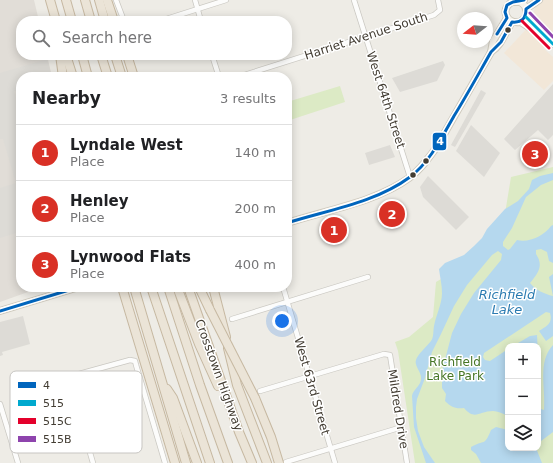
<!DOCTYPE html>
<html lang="en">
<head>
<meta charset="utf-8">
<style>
  :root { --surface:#fff; --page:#f2f2f2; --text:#202124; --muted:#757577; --line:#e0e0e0; --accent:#d93025 }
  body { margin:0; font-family:"DejaVu Sans",sans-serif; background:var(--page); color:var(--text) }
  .controls { position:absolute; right:12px; bottom:12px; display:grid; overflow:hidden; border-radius:8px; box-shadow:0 2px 10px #0003 }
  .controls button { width:36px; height:36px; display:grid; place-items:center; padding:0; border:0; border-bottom:1px solid var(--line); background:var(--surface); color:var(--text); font:20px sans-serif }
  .compass { position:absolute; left:457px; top:12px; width:36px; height:36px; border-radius:50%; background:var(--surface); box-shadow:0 2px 10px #0003; rotate:253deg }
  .you { position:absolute; left:282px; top:321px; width:14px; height:14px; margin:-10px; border:3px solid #fff; border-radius:50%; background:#1a73e8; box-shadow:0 0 0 6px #1a73e833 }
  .badge { display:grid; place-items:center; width:26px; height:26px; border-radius:50%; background:var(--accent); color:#fff; font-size:13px; font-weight:700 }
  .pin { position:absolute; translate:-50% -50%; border:2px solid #fff; box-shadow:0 1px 4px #0006 }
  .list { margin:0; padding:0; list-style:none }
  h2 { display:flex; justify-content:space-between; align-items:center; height:52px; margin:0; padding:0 16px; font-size:17px }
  h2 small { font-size:13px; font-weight:400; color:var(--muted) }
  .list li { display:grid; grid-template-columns:26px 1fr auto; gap:12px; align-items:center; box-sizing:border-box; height:56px; padding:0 16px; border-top:1px solid var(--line) }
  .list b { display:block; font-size:15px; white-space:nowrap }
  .list p { margin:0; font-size:13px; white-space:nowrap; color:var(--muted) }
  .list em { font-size:13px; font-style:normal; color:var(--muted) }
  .icon { flex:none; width:22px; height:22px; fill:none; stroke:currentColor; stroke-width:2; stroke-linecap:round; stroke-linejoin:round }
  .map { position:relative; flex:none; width:553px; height:463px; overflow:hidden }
  .search { position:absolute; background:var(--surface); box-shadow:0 2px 10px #0003; left:16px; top:16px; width:276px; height:44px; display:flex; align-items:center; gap:10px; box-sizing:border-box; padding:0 14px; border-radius:16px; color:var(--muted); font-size:15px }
  .panel { position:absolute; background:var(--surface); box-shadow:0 2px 10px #0003; left:16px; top:72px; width:276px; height:220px; border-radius:16px }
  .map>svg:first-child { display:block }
  .commercial { fill:#f2e7d8 }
  .industrial { fill:#e1ddd7 }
  .green { fill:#dceac5; fill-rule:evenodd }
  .parking { fill:#dddbd6 }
  .water { fill:#b5d8ee }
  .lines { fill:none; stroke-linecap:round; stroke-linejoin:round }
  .minor-casing { stroke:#cac8c2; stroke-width:6 }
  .tertiary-casing { stroke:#cac8c2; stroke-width:7 }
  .secondary-casing { stroke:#cfcabe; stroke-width:8 }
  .motorway-casing { stroke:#c6b8a1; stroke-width:10 }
  .minor { stroke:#fcfcfb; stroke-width:4.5 }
  .tertiary { stroke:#fcfcfb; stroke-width:5.5 }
  .secondary { stroke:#f6f3ec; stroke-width:6 }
  .motorway { stroke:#ebe4d7; stroke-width:8 }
  .motorway-bridge-casing { stroke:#c6b8a1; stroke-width:10; stroke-linecap:butt }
  .motorway-bridge { stroke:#ebe4d7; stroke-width:8 }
  .bus-1-casing { stroke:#fff; stroke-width:6 }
  .bus-2-casing { stroke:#fff; stroke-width:6 }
  .bus-3-casing { stroke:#fff; stroke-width:6 }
  .bus-4-casing { stroke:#fff; stroke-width:6 }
  .bus-1 { stroke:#0065bd; stroke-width:3 }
  .bus-2 { stroke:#00a9ce; stroke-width:3 }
  .bus-3 { stroke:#e4002b; stroke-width:3 }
  .bus-4 { stroke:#8e44ad; stroke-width:3 }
  .bus-dot { fill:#433d33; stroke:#fff; stroke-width:1.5 }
  .labels { text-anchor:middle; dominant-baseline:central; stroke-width:3; stroke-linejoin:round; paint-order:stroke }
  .street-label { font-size:12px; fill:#433d33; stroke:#fff }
  .park-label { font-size:12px; fill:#467626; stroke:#fff }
  .water-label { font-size:13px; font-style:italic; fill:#2b7bb1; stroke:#fff }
  .key { fill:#fff; stroke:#c7c5c2; stroke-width:1 }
  .key-label { font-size:11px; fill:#433d33 }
  .line-badge { stroke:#fff; stroke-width:1.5 }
  .badge-label { font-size:11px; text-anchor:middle; font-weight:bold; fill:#fff }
</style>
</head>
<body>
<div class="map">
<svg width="553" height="463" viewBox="0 0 553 463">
  <rect width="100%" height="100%" fill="#eeece6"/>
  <!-- commercial -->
  <path class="commercial" d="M 529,0 L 553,0 L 553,42 L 543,48 L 553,57 L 553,81 L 544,90 L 504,53 L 534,21 L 532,15 L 535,9 Z"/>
  <!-- industrial -->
  <path class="industrial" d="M 0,0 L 34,0 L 39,21 L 21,21 L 21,55 L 47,55 L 52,77 L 21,77 L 21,287 L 42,287 L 0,302 Z"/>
  <!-- green -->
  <g class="green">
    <path d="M 340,86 L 345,102 L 287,121 L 287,102 Z"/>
    <path d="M 553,167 L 553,463 L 415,463 L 398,351 L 395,342 L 409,337 L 433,317 L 436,282 L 500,244 L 511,177 ZM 508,346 L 538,346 L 538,448 L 508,448 Z"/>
  </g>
  <!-- parking -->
  <g class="parking">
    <path d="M 47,59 L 52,77 L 21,77 L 21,89 L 14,91 L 18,104 L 21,104 L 21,250 L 16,233 L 0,238 L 0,188 L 16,183 L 3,139 L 0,139 L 0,73 Z"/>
    <path d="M 443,61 L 445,65 L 437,81 L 400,92 L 392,78 Z"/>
    <path d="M 553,84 L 553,135 L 548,140 L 538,130 L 515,150 L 504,139 Z"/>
    <path d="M 481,90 L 486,93 L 455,147 L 451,145 Z"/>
    <path d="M 471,125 L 500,153 L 484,177 L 456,151 Z"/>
    <path d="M 390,145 L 395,157 L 369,165 L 365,153 Z"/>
    <path d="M 428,176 L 469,217 L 456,230 L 423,197 L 420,187 Z"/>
    <path d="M 23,316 L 30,344 L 2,352 L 3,355 L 0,356 L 0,322 Z"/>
  </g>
  <!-- water -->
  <g class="water">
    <path d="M 553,173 L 553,180 L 541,185 L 526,197 L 512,228 L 503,242 L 503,246 L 508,250 L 510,249 L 517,240 C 529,243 544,236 551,226 L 553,225 L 553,263 L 549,261 L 547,252 L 541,249 L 536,250 L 536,254 C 544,266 538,273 530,283 C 536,290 544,294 553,296 L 549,277 L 553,274 L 553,336 L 546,341 L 539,331 C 547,326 553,323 550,313 L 546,312 L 484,353 L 483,357 L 485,360 L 490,361 L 508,349 L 508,416 C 504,414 497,411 493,411 C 479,411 475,421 464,408 C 455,409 451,407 445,401 L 446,394 L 442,388 L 442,371 L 452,333 L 461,314 L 474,293 L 501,260 L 502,254 L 498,251 L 492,255 L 467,285 L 454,306 L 441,334 L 432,352 L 425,378 L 417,399 L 416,407 L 416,418 L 418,431 L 424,447 L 435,463 L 426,463 L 414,427 L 412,396 C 413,389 422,386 421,377 C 421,372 414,365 416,360 C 417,355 428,345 431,341 C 434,337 433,331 434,326 C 436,315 442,304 442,293 C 442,285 440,277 439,269 L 445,263 L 464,255 L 474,246 L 482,238 L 487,229 L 505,209 L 518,201 L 529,189 L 532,180 L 540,176 Z"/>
    <path d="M 537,335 L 538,356 L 538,346 L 513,346 L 530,336 Z"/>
    <path d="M 553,345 L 553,432 L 541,441 L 538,445 L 538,408 L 544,410 C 546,388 537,362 553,345 Z"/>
    <path d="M 496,427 L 508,430 L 508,448 L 536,448 L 542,463 L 481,463 L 476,454 L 471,450 L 471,447 C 485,439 484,447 491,430 Z"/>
  </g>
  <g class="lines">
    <!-- minor casing -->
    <g class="minor-casing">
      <g id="minor">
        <path d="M 116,0 L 124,21"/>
        <path d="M 195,0 L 201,21"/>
        <path d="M 354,0 L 410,177"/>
        <path d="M 160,21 L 226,0"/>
        <path d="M 212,55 L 219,77"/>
        <path d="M 238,77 L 434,15 L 440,10 L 438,0"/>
        <path d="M 283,287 L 335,463"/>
        <path d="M 232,319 L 368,277"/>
        <path d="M 260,391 L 384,354 L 390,355 L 407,463"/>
        <path d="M 0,404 L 18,463"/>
        <path d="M 286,462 L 402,427"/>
        <path d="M 93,463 L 68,377 L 130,360 L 135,361 L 136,365 L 165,463"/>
      </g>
    </g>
    <!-- tertiary casing -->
    <g class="tertiary-casing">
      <g id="tertiary">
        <path d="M 526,17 L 553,44"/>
        <path d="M 520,22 L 539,34"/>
      </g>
    </g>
    <!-- secondary casing -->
    <g class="secondary-casing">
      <g id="secondary">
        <path d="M 520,2 C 526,5 528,10 526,17 L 520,22 C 506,24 500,9 512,2 L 520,2 L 524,0"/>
        <path d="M 526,9 L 539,0"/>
        <path d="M 491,52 C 502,45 505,32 512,22"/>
        <path d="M 287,223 C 326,210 376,202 409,178 C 420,170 428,159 436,148 L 491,52 L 493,41 L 507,18"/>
        <path d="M 0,311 L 79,287"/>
      </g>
    </g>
    <!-- motorway casing -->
    <g class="motorway-casing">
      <g id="motorway">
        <path d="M 50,0 L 56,21"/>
        <path d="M 66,0 L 72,21"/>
        <path d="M 85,0 L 91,21"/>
        <path d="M 99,0 L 105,21"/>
        <path d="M 107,0 L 114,21"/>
        <path d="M 60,55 L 63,77"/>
        <path d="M 66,55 L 73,77"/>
        <path d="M 82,55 L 88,77"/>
        <path d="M 101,55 L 108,77"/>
        <path d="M 115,55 L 122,77"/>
        <path d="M 127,55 L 134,77"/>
        <path d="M 122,287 L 175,463"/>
        <path d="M 134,287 L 186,463"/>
        <path d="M 151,287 L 210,463"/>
        <path d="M 168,287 L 200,385 L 228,463"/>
        <path d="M 177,287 L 199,344 L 218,386"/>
        <path d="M 188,287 L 239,432 L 252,463"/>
        <path d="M 199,287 L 210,310"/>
        <path d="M 213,287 L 226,337"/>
        <path d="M 228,348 L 237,385 L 267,463"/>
        <path d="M 167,389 L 173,398 L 197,463"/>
        <path d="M 255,398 L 271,437 L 279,463"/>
      </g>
    </g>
    <!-- minor -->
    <use href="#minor" class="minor"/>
    <!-- tertiary -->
    <use href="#tertiary" class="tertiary"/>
    <!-- secondary -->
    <use href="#secondary" class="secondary"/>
    <!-- motorway -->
    <use href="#motorway" class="motorway"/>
    <!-- motorway-bridge casing -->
    <g class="motorway-bridge-casing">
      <path id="motorway-bridge" d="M 210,310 L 255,398"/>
    </g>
    <!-- motorway-bridge -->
    <use href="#motorway-bridge" class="motorway-bridge"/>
    <!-- bus-1 casing -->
    <g class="bus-1-casing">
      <g id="bus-1">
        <path d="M 497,34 L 507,18 L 505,12 L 507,5 L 513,2 L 524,0"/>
        <path d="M 287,223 C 328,210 375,203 410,177 C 430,162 442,137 454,116 C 467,95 479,73 491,52 L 501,42 L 512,22 C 522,23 526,18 526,9 L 539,0"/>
        <path d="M 0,311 L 79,287"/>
      </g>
    </g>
    <!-- bus-2 casing -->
    <g class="bus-2-casing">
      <path id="bus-2" d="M 526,17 L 553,44"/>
    </g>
    <!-- bus-3 casing -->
    <g class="bus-3-casing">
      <path id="bus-3" d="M 522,21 L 549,48"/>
    </g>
    <!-- bus-4 casing -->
    <g class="bus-4-casing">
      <path id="bus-4" d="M 530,13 L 553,37"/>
    </g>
    <!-- bus-1 -->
    <use href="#bus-1" class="bus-1"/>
    <!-- bus-2 -->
    <use href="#bus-2" class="bus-2"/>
    <!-- bus-3 -->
    <use href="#bus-3" class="bus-3"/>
    <!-- bus-4 -->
    <use href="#bus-4" class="bus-4"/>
  </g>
  <!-- markers -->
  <g class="bus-dot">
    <circle cx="508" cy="30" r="3.5"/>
    <circle cx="426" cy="161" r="3.5"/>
    <circle cx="413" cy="175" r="3.5"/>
  </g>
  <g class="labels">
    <!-- street labels -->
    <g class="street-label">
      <text transform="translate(366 36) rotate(-18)">Harriet Avenue South</text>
      <text transform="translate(386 100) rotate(72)">West 64th Street</text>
      <text transform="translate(219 375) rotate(70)">Crosstown Highway</text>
      <text transform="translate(312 386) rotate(74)">West 63rd Street</text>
      <text transform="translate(398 409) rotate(81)">Mildred Drive</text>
    </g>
    <!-- park labels -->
    <g class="park-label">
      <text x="455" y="362">Richfield<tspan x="455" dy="14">Lake Park</tspan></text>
    </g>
    <!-- water labels -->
    <g class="water-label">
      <text x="507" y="294">Richfield<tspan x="507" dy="15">Lake</tspan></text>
    </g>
  </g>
  <!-- legend -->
  <rect x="10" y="371" width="132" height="82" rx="6" class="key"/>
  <rect x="18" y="382" width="18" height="6" fill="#0065bd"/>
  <rect x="18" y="400" width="18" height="6" fill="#00a9ce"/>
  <rect x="18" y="418" width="18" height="6" fill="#e4002b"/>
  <rect x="18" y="436" width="18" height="6" fill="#8e44ad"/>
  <g class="key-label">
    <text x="43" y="389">4</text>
    <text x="43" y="407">515</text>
    <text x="43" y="425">515C</text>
    <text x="43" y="443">515B</text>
  </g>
  <rect class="line-badge" x="432" y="132" width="15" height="19" rx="4" fill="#0065bd"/>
  <g class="badge-label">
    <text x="440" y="145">4</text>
  </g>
</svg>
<div class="controls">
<button>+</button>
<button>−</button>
<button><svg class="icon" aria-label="layers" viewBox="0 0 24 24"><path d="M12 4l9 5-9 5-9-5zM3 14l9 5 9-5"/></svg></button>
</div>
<svg class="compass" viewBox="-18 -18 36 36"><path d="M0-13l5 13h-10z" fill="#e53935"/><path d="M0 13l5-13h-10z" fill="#757577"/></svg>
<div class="you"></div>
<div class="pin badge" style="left:334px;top:230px">1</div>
<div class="pin badge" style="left:392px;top:214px">2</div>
<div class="pin badge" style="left:535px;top:154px">3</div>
<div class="search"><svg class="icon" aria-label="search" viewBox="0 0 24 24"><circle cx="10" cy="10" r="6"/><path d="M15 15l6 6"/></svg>Search here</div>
<section class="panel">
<h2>Nearby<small>3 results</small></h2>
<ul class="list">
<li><span class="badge">1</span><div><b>Lyndale West</b><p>Place</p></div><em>140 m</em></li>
<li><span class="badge">2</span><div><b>Henley</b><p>Place</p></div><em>200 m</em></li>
<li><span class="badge">3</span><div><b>Lynwood Flats</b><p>Place</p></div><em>400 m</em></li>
</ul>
</section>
</div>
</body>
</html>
